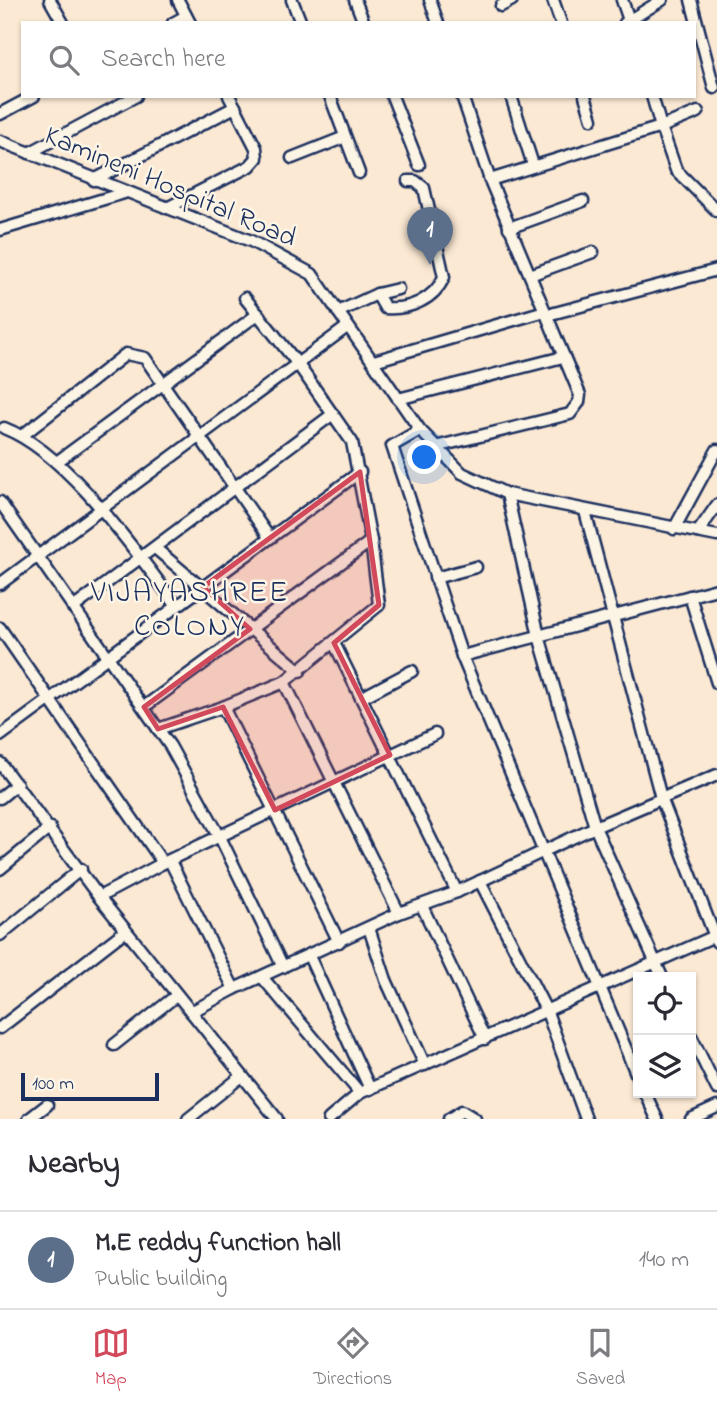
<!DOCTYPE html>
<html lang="en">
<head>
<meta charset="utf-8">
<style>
  :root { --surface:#fff; --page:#f2f2f3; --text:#2b2b33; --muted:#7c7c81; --line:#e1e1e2; --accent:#d1495b }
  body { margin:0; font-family:"Indie Flower",sans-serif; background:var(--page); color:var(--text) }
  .controls { position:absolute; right:21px; bottom:21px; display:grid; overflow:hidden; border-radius:0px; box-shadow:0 2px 5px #0004 }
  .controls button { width:63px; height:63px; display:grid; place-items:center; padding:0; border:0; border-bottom:2px solid var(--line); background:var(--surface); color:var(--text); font:35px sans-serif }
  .scale { position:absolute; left:21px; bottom:18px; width:138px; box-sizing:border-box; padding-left:7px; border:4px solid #1b2f5e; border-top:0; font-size:19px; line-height:24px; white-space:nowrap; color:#1b2f5e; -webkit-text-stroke:5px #fcf5e5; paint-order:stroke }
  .you { position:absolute; left:425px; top:458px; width:24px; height:24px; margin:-18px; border:5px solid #fff; border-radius:50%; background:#1a73e8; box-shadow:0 0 0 10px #1a73e833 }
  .badge { display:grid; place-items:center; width:46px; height:46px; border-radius:50%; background:var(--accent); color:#fff; font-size:23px; font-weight:700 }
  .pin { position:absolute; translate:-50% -58px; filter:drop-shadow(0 2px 4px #0008) }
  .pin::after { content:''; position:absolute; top:37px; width:24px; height:21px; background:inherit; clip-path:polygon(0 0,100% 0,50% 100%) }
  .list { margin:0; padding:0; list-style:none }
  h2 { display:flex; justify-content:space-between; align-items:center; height:91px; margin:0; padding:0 28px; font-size:30px }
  h2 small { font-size:23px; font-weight:400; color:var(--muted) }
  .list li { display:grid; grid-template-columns:46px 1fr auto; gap:21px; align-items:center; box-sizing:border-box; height:98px; padding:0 28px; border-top:2px solid var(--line) }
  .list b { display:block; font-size:26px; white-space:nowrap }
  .list p { margin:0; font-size:23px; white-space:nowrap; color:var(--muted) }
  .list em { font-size:23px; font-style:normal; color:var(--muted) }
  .icon { flex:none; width:38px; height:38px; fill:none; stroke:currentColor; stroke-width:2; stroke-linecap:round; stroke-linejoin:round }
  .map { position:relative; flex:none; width:717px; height:1119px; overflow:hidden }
  .search { position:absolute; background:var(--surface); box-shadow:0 2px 5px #0004; left:21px; right:21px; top:21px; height:77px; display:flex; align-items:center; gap:18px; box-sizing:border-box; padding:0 24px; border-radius:0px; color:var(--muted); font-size:26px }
  .sheet { height:189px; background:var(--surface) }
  nav { display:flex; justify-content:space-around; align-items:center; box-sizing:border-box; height:98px; border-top:2px solid var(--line); background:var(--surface); font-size:19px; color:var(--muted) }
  nav a { display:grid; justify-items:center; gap:4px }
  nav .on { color:var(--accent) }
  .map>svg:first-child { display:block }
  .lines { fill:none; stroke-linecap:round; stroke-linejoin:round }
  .minor-casing { stroke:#1b2f5e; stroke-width:15 }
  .minor { stroke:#fcf5e5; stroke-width:10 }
  .marked { fill:#d1495b; fill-opacity:0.2; stroke:#d1495b; stroke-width:5; stroke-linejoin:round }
  .labels { text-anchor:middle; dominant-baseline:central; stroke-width:5; stroke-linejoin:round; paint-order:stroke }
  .street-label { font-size:28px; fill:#1b2f5e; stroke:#fcf5e5 }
  .neighbourhood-label { font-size:30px; letter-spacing:2px; fill:#1b2f5e; stroke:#fcf5e5 }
</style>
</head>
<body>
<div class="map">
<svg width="717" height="1119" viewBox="0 0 717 1119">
  <rect width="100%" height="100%" fill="#fbe9d3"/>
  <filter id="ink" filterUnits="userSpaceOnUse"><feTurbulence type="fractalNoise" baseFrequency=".0143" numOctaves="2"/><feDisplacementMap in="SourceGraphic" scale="14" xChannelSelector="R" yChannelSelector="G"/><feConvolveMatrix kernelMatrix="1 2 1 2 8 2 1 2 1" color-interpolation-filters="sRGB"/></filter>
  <g filter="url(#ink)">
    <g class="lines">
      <!-- minor casing -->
      <g class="minor-casing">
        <g id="minor">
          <path d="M 50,0 L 63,23"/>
          <path d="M 178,0 L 190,23"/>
          <path d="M 292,0 L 301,23"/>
          <path d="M 355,0 L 364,23"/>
          <path d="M 430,0 L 438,23"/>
          <path d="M 553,0 L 561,23"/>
          <path d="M 622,0 L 630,23"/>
          <path d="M 691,0 L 714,88"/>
          <path d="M 501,6 L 512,0"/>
          <path d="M 173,23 L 186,16"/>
          <path d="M 625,23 L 662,0"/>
          <path d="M 330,96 L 359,173"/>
          <path d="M 392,96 L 419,165"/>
          <path d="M 511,96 L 533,165"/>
          <path d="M 585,96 L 592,119"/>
          <path d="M 698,112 L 661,127 L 676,170 L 717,211"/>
          <path d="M 0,114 L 34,96"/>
          <path d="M 0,141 L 251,241 L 312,274 L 420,430 L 462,473 L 507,494 L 717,536"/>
          <path d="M 29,153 L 136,96"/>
          <path d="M 292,158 L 345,137"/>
          <path d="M 94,180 L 235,107 L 229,96"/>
          <path d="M 490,180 L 661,127 L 652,96"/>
          <path d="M 167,208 L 250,166 L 257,158 L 256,148 L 235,107"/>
          <path d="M 509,228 L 583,201"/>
          <path d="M 0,230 L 124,193"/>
          <path d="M 530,275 L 593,252"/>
          <path d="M 377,294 L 385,308 C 409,310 434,300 444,277 L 424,188 L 415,181 L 408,181"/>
          <path d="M 338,312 L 377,294 L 398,289"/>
          <path d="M 547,315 L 717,270"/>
          <path d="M 374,361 L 545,311"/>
          <path d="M 398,399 L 563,357"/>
          <path d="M 4,428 C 68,453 134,550 177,606"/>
          <path d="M 420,430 L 392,446 L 462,656"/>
          <path d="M 23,435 L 126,354 L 145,358 L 269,537"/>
          <path d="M 435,447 L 570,414 L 579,402 L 580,395 L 490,180 L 462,96"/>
          <path d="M 58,461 L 258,314"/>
          <path d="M 507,494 L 539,636 L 595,827 L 662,977"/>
          <path d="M 0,502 L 170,746 L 220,837 L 283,967"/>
          <path d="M 585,511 L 661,798 L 717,942"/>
          <path d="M 674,529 L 717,450"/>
          <path d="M 698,532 L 717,505"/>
          <path d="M 155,548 L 300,671"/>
          <path d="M 435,578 L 476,567"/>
          <path d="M 0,584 L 347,327"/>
          <path d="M 690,596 L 717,683"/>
          <path d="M 73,608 L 333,414"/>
          <path d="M 0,628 L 163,863"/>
          <path d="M 334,643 L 457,892"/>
          <path d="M 284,682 L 399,913"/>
          <path d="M 361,698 L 412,671"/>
          <path d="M 144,707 L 371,541"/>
          <path d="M 223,707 L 339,942"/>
          <path d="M 158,729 L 223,707 L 284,682 L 379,605 L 371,541 L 352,442 L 297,363 L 245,298"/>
          <path d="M 0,736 L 360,472"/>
          <path d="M 0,763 L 99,897 L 277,1119"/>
          <path d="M 0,798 L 17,784"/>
          <path d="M 170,861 L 234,989"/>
          <path d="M 0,869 L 50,828"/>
          <path d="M 480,881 L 547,1012 L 586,1119"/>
          <path d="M 99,897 L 163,863 L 435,734"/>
          <path d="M 422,906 L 485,1039"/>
          <path d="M 369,928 L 386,980 L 425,1065"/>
          <path d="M 0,935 L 81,869"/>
          <path d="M 309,956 L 370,1089"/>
          <path d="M 262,977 L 360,1093"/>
          <path d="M 191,1012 L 234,989 L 399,913 L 457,892 L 595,827 L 717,775"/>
          <path d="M 0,1028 L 125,931"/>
          <path d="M 691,1036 L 717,1089"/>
          <path d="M 114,1045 L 177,995"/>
          <path d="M 638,1078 L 462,656 L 717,589"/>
          <path d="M 645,1093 L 657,1119"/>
          <path d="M 29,1119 L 47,1105"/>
          <path d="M 188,1119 L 242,1076"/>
          <path d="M 329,1119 L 360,1093 L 717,935"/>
          <path d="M 449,1119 L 462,1111 L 475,1119"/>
          <path d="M 691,1119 L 717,1107"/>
        </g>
      </g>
      <!-- minor -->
      <use href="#minor" class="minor"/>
    </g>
  </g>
  <!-- marked area -->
  <path class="marked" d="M 360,472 L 379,605 L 334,643 L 390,755 L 275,810 L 223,707 L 158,729 L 144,707 L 250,629 L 203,587 Z"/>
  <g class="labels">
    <!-- street labels -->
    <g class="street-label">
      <text transform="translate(170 188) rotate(23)">Kamineni Hospital Road</text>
    </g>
    <!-- neighbourhood labels -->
    <g class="neighbourhood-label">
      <text x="190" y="594">VIJAYASHREE<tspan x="190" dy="34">COLONY</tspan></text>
    </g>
  </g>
</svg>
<div class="controls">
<button><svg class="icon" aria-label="locate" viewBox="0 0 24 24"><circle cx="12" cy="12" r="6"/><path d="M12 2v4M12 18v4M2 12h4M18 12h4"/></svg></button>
<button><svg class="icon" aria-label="layers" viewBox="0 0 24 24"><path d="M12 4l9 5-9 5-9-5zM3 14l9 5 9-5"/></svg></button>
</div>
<div class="scale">100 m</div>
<div class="you"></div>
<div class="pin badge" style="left:430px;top:265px;background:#5c6f8a">1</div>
<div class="search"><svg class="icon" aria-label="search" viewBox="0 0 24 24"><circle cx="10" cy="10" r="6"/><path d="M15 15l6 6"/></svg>Search here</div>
</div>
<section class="sheet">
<h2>Nearby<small></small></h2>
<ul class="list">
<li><span class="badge" style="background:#5c6f8a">1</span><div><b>M.E reddy function hall</b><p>Public building</p></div><em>140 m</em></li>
</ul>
</section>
<nav>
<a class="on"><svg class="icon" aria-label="map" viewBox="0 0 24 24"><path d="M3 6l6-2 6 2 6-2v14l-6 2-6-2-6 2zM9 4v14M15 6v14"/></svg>Map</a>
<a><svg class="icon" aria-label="directions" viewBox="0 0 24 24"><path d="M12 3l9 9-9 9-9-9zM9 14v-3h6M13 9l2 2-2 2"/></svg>Directions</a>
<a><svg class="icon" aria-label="saved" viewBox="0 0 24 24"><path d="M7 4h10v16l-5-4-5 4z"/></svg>Saved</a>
</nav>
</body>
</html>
